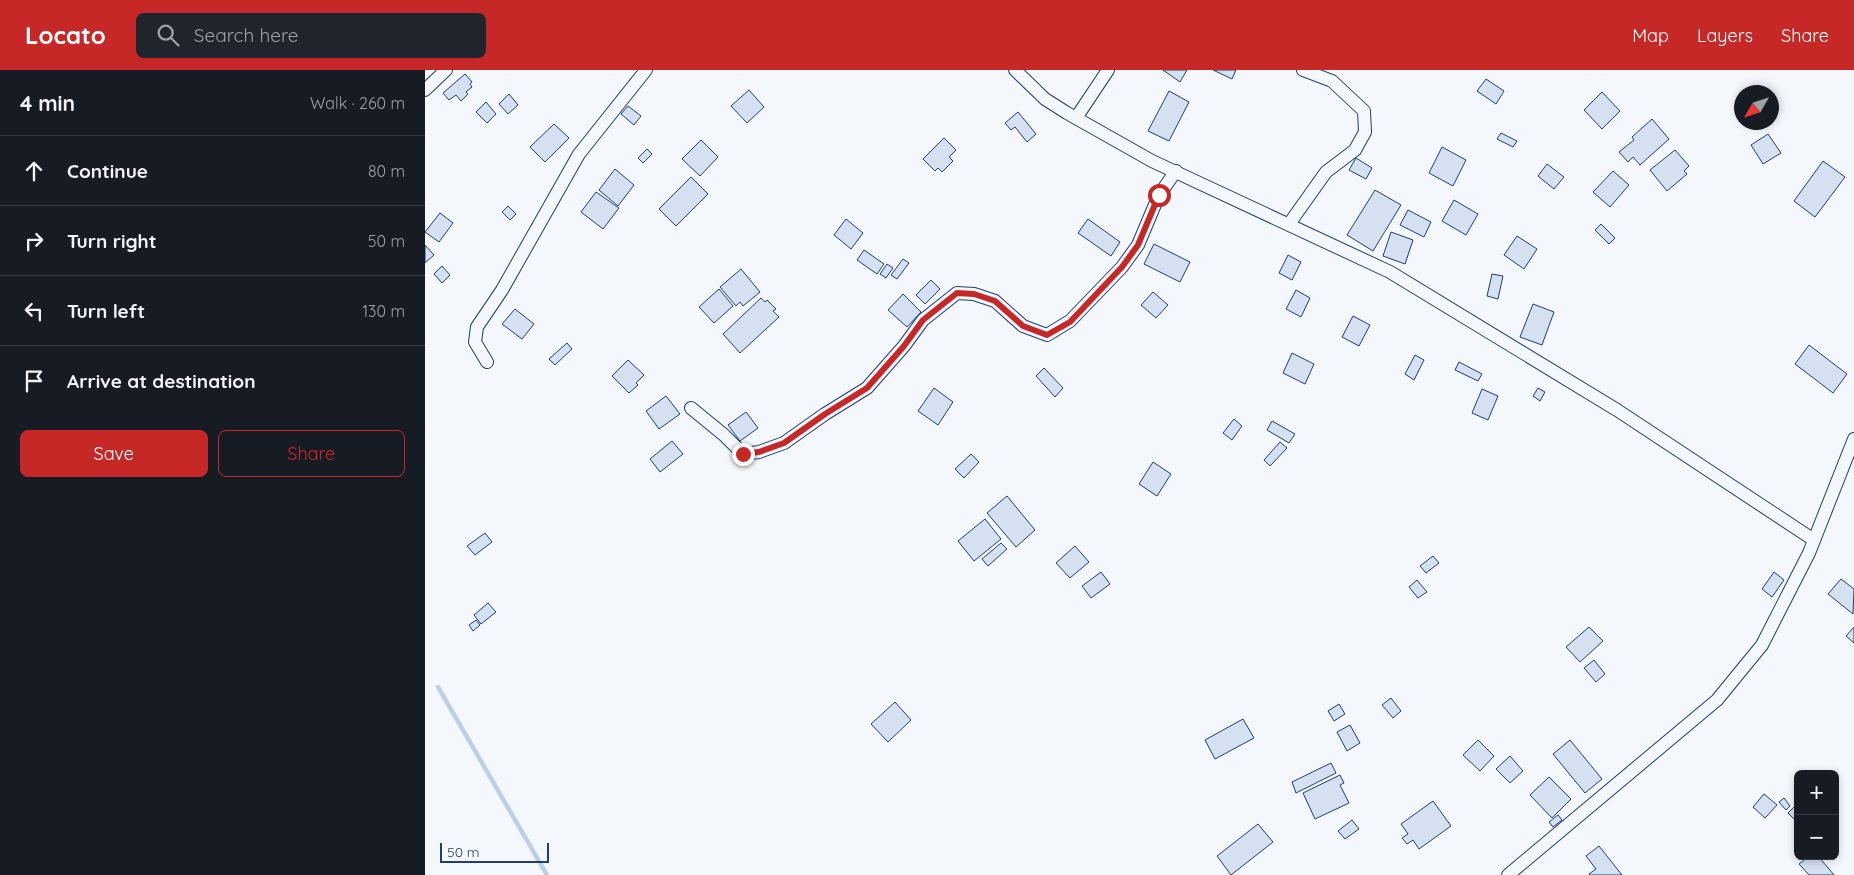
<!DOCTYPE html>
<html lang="en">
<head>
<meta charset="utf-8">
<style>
  :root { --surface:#171b24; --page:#20242c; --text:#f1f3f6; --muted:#9ea1a6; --line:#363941; --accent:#c62828 }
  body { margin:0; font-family:Quicksand,sans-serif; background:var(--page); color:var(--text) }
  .controls { position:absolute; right:15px; bottom:15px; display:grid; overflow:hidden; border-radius:8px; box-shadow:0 2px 8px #0003 }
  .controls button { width:45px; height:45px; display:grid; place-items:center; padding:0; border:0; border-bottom:1px solid var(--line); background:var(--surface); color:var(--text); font:25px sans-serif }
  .compass { position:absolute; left:1309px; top:15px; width:45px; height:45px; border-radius:50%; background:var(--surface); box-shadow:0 2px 8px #0003; rotate:231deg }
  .scale { position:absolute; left:15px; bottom:12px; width:109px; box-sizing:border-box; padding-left:5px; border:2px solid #1d3f73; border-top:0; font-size:14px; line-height:18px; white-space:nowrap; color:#1d3f73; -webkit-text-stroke:4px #f4f7fb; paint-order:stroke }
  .stop { position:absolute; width:15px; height:15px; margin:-11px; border:4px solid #c62828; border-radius:50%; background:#fff }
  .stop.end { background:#c62828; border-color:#fff; box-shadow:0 1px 5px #0008 }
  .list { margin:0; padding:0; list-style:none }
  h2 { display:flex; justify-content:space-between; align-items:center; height:65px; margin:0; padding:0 20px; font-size:21px }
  h2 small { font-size:16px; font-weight:400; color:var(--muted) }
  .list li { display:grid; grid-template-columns:32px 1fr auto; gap:15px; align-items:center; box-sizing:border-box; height:70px; padding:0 20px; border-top:1px solid var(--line) }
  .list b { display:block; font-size:19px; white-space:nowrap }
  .list em { font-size:16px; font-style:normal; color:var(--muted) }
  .actions { display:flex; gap:10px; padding:15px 20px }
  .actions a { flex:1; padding:11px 0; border:1px solid var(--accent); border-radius:8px; text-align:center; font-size:18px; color:var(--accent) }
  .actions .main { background:var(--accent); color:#fff }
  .icon { flex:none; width:28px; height:28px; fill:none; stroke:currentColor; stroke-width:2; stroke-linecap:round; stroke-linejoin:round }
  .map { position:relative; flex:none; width:1429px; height:805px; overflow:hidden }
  header { display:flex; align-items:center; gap:30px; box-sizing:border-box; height:70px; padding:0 25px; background:var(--accent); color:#fff }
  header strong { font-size:24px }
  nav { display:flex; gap:28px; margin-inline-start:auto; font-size:18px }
  .search { width:350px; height:45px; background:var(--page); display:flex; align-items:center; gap:12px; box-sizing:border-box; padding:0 18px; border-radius:8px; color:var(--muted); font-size:19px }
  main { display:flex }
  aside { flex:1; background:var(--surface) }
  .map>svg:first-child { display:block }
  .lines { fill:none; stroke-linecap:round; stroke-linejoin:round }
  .stream { stroke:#bed0e5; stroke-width:4.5 }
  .building { fill:#d5e0f0; stroke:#1d3f73 }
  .minor-casing { stroke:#1d3f73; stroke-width:14 }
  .minor { stroke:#f4f7fb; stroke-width:12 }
  .route { stroke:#c62828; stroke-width:6 }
</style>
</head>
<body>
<header>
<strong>Locato</strong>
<div class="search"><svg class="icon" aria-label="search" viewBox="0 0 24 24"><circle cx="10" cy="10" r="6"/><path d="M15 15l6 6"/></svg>Search here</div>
<nav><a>Map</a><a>Layers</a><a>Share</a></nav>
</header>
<main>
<aside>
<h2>4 min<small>Walk · 260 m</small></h2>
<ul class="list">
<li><svg class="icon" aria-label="ahead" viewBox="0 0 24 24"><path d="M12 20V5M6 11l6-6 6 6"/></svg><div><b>Continue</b></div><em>80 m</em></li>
<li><svg class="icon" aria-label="right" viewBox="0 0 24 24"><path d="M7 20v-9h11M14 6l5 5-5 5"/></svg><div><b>Turn right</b></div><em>50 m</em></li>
<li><svg class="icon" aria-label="left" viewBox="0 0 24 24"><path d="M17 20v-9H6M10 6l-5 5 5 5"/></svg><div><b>Turn left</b></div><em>130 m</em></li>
<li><svg class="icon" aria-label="arrive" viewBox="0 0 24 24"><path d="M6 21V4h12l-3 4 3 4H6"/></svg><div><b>Arrive at destination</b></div></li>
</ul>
<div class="actions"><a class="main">Save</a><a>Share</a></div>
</aside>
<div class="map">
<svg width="1429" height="805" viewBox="0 0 1429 805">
  <rect width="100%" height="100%" fill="#f4f7fb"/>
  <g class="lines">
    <!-- stream -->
    <path class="stream" d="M 13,617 L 122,805"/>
  </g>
  <!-- building -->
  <g class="building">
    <path d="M 738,0 L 762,0 L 755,12 Z"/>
    <path d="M 788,0 L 811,0 L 807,9 Z"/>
    <path d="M 40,4 L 47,12 L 45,14 L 47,17 L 41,22 L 43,24 L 36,31 L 31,25 L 24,30 L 18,23 Z"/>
    <path d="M 1061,9 L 1079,21 L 1071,34 L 1052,21 Z"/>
    <path d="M 324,20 L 339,37 L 322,53 L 306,36 Z"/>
    <path d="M 744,21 L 764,32 L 744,71 L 723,61 Z"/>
    <path d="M 1177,22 L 1195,41 L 1177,59 L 1159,40 Z"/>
    <path d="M 84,24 L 93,35 L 83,44 L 74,34 Z"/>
    <path d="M 61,32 L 71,44 L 62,53 L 51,42 Z"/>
    <path d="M 203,36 L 216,46 L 209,55 L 196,44 Z"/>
    <path d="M 593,42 L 611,64 L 602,72 L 590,57 L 586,60 L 580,53 Z"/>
    <path d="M 1227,49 L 1244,69 L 1215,95 L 1208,87 L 1203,92 L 1194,82 L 1209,70 L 1207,67 Z"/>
    <path d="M 129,54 L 144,68 L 120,92 L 105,77 Z"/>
    <path d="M 1076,63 L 1092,71 L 1088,77 L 1072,69 Z"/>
    <path d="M 1343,64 L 1356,83 L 1338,94 L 1326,75 Z"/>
    <path d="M 519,68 L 531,80 L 524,87 L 528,91 L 517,102 L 513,98 L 510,101 L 498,89 Z"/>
    <path d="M 276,70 L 293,87 L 275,106 L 257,89 Z"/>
    <path d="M 1017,77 L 1041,90 L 1028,116 L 1004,103 Z"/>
    <path d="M 222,79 L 227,84 L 218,93 L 213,88 Z"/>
    <path d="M 1250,80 L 1264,96 L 1259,101 L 1262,104 L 1242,121 L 1225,100 Z"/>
    <path d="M 931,88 L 947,98 L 941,109 L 924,100 Z"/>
    <path d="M 1398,91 L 1420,107 L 1390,147 L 1369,131 Z"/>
    <path d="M 1122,94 L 1139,107 L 1129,119 L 1113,106 Z"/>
    <path d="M 190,99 L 209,115 L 193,136 L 174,120 Z"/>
    <path d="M 1188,101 L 1204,115 L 1185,137 L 1168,122 Z"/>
    <path d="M 266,107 L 283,124 L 251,156 L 234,139 Z"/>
    <path d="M 950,120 L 976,135 L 948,181 L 922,165 Z"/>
    <path d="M 171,122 L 194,138 L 178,159 L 156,142 Z"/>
    <path d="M 1029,130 L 1053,144 L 1041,165 L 1017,151 Z"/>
    <path d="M 83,136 L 91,144 L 85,150 L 77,142 Z"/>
    <path d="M 983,140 L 1006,152 L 999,167 L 975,155 Z"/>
    <path d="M 15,143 L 28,153 L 14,172 L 0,162 Z"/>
    <path d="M 421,149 L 438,163 L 426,179 L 409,165 Z"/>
    <path d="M 663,149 L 695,172 L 686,186 L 653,163 Z"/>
    <path d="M 1176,154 L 1190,168 L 1184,174 L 1170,160 Z"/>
    <path d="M 966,162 L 988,170 L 980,194 L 958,186 Z"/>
    <path d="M 1092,166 L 1112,179 L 1099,199 L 1079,185 Z"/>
    <path d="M 729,174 L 765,192 L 755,212 L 719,194 Z"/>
    <path d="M 0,175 L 9,185 L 0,193 Z"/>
    <path d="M 439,180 L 459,194 L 452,204 L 432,190 Z"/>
    <path d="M 863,185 L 876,192 L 867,210 L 854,203 Z"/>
    <path d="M 478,189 L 484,193 L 472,209 L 466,205 Z"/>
    <path d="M 462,194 L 468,198 L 461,208 L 455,204 Z"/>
    <path d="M 17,196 L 25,205 L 17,213 L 9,204 Z"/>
    <path d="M 316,199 L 335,222 L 318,236 L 315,232 L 311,236 L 295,217 Z"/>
    <path d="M 1067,204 L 1078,206 L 1073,229 L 1062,226 Z"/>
    <path d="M 506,210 L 515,219 L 500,234 L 491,225 Z"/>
    <path d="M 294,219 L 308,236 L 289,253 L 274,237 Z"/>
    <path d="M 871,220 L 885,228 L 876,247 L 861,239 Z"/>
    <path d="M 728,222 L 743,235 L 731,248 L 716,235 Z"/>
    <path d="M 478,224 L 496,242 L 482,257 L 463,240 Z"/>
    <path d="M 336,228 L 340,232 L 342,230 L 351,239 L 348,241 L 354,247 L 315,283 L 298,264 Z"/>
    <path d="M 1108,234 L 1129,242 L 1117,275 L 1095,267 Z"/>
    <path d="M 90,239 L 109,254 L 97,269 L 77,254 Z"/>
    <path d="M 928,246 L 945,255 L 934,276 L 917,267 Z"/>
    <path d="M 142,273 L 147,279 L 130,295 L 124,289 Z"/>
    <path d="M 1384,275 L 1422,304 L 1408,323 L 1370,294 Z"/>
    <path d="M 867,283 L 889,294 L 880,314 L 858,303 Z"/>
    <path d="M 990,285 L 999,290 L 989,310 L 980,304 Z"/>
    <path d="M 203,290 L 219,305 L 211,313 L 213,315 L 204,323 L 187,306 Z"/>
    <path d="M 1034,292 L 1057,304 L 1053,311 L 1030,300 Z"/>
    <path d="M 619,298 L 638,318 L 630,327 L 611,306 Z"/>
    <path d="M 509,318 L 528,332 L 513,355 L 493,341 Z"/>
    <path d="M 1113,318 L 1120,322 L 1115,331 L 1108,326 Z"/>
    <path d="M 1057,319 L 1073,326 L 1063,350 L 1047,343 Z"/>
    <path d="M 241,326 L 255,344 L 234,359 L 221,341 Z"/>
    <path d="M 321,342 L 333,358 L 315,371 L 303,355 Z"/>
    <path d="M 809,349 L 817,356 L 807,370 L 798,363 Z"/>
    <path d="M 847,351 L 870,364 L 864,373 L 842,360 Z"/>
    <path d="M 247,371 L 258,384 L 235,402 L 225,389 Z"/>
    <path d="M 855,372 L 862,378 L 845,396 L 839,390 Z"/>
    <path d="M 546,384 L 554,392 L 539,408 L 530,399 Z"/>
    <path d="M 728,392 L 746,404 L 732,426 L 714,414 Z"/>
    <path d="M 582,426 L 610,460 L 591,477 L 562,443 Z"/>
    <path d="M 560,449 L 576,469 L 549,491 L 533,471 Z"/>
    <path d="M 60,463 L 67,472 L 50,485 L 42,476 Z"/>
    <path d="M 576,473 L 582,479 L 563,496 L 557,489 Z"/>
    <path d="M 650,476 L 664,492 L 645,508 L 631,493 Z"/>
    <path d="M 1008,486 L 1014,493 L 1001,503 L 995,496 Z"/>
    <path d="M 676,502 L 685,514 L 666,528 L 657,516 Z"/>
    <path d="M 1349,502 L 1359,510 L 1347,527 L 1337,519 Z"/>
    <path d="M 1416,509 L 1429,519 L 1428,544 L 1403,524 Z"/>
    <path d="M 992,510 L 1002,522 L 993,528 L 984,517 Z"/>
    <path d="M 63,533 L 71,542 L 56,554 L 49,545 Z"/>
    <path d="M 51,550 L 55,555 L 48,561 L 44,555 Z"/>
    <path d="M 1164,557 L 1178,571 L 1155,592 L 1141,577 Z"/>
    <path d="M 1429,557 L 1429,573 L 1421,566 Z"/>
    <path d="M 1169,590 L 1180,604 L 1171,612 L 1159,598 Z"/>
    <path d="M 966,628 L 976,641 L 968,648 L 957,635 Z"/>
    <path d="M 470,632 L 486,650 L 463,672 L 446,654 Z"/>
    <path d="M 914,634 L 920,644 L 909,651 L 903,641 Z"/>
    <path d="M 818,649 L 829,668 L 790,689 L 780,670 Z"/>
    <path d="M 925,655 L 935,673 L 922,681 L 912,662 Z"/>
    <path d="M 1053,670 L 1069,686 L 1055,701 L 1038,685 Z"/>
    <path d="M 1145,670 L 1177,709 L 1160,723 L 1128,684 Z"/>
    <path d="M 1085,686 L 1098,701 L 1085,713 L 1071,699 Z"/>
    <path d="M 906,693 L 911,703 L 871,723 L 867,712 Z"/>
    <path d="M 915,705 L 919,713 L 915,715 L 924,733 L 890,749 L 878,723 Z"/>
    <path d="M 1124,707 L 1146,729 L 1127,748 L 1105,725 Z"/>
    <path d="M 1339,724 L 1352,735 L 1340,748 L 1328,737 Z"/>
    <path d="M 1359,728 L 1365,736 L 1361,740 L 1354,732 Z"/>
    <path d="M 1008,731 L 1026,756 L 994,779 L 988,770 L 982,774 L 977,768 L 983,764 L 976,754 Z"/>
    <path d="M 1373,733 L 1373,753 L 1363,743 Z"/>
    <path d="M 1133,745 L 1137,750 L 1128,757 L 1124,752 Z"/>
    <path d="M 927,750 L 934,759 L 920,769 L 913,761 Z"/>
    <path d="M 833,754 L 848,772 L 806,805 L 792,786 Z"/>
    <path d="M 1174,776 L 1197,805 L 1165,805 L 1164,804 L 1171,799 L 1161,786 Z"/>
    <path d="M 1384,786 L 1393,786 L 1409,805 L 1384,805 L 1374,794 Z"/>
  </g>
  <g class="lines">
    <!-- minor casing -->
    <g class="minor-casing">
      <g id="minor">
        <path d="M 590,0 L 620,29 L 642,43 L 727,91 L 965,202 L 1192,340 L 1389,470"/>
        <path d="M 0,20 L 21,0"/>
        <path d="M 651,48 L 683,0"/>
        <path d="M 864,154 L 901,102 L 930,80 L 940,62 L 939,41 L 907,11 L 878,0"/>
        <path d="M 62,292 L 50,272 L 52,257 L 77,220 L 154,84 L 221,0"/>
        <path d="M 266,338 L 299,365 L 318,384 L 334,382 L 359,373 L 400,344 L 442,318 L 479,276 L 498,250 L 532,223 L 549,224 L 570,231 L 598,256 L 622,265 L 645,251 L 697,197 L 713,175 L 734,125 L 751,101"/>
        <path d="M 1083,805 L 1292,630 L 1337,575 L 1384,483 L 1429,369"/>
      </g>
    </g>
    <!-- minor -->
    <use href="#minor" class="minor"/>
  </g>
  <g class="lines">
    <!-- route -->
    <path class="route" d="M 318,384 L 334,382 L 359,373 L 400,344 L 442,318 L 479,276 L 498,250 L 532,223 L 549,224 L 570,231 L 598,256 L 622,265 L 645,252 L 697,197 L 713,175 L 734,125"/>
  </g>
</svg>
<div class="controls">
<button>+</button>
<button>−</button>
</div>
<svg class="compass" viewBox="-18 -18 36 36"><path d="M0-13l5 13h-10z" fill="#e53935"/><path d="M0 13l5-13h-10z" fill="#9ea1a6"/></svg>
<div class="scale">50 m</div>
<div class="stop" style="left:734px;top:125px"></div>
<div class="stop end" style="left:318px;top:384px"></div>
</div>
</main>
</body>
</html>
